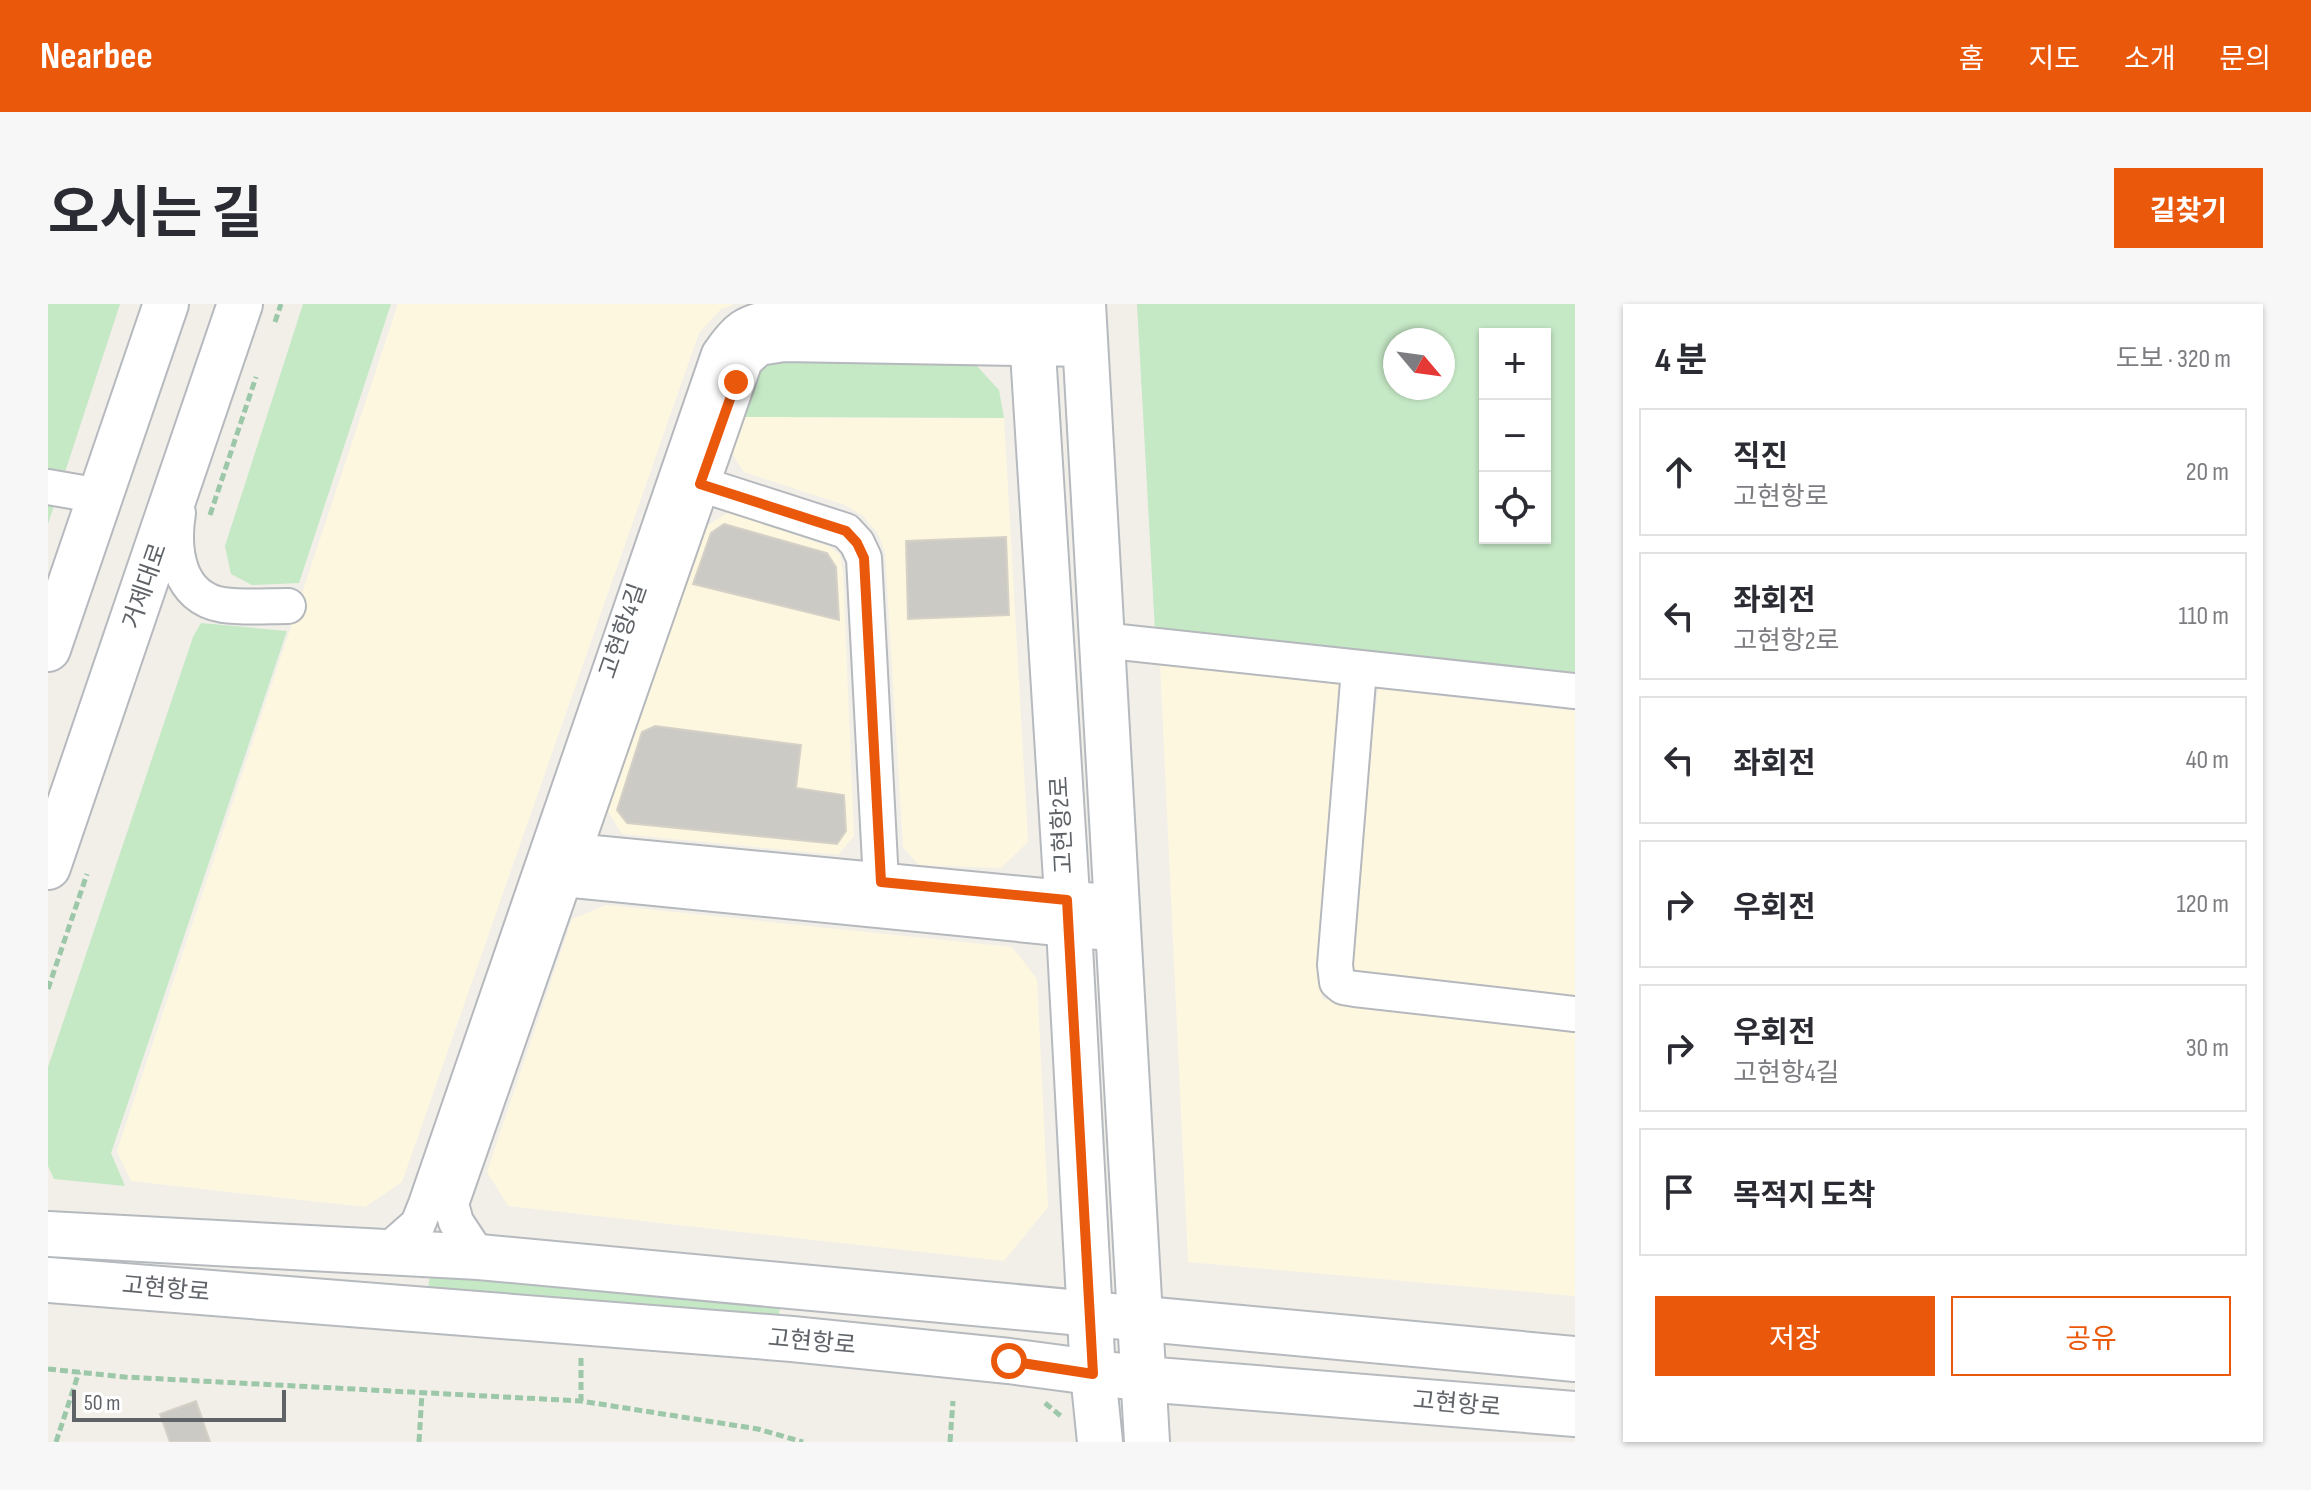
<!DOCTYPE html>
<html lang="ko">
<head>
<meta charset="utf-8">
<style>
  :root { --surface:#fff; --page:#f7f7f7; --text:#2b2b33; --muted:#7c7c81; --line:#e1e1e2; --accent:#ea580c }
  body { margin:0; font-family:"Sofia Sans Condensed","Noto Sans KR",sans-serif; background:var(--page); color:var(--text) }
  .controls { position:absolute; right:24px; top:24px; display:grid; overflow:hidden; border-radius:0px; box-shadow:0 2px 6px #0004 }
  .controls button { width:72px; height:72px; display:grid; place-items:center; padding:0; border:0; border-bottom:2px solid var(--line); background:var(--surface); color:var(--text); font:40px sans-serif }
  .compass { position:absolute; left:1335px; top:24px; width:72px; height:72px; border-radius:50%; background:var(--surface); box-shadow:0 2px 6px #0004; rotate:119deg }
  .scale { position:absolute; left:24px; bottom:20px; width:214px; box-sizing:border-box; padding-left:8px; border:4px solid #5f6368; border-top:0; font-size:22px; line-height:28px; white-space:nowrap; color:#5f6368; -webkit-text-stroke:6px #fff; paint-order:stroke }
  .stop { position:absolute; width:24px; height:24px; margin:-18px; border:6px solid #ea580c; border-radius:50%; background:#fff }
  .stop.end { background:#ea580c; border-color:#fff; box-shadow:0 2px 8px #0008 }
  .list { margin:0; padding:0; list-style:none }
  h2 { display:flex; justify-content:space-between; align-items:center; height:104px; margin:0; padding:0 32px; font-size:34px }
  h2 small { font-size:26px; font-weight:400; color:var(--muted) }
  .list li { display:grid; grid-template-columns:52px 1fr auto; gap:24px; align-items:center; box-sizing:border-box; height:128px; margin:0 16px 16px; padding:0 16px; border:2px solid var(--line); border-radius:0px }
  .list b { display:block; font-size:30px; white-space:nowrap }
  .list p { margin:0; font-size:26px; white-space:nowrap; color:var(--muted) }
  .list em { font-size:26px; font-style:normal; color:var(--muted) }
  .actions { display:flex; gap:16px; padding:24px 32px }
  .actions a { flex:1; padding:18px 0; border:2px solid var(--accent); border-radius:0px; text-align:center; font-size:28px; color:var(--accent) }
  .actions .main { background:var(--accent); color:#fff }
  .icon { flex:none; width:44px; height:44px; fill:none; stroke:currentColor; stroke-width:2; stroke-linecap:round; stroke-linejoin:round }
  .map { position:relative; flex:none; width:1527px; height:1138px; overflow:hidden; border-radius:0px }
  header { display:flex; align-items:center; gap:48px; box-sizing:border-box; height:112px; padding:0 40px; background:var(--accent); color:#fff }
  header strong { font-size:38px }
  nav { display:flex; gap:44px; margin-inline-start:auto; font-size:28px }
  .intro { display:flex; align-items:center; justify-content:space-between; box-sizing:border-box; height:192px; padding:0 48px }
  h1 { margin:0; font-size:56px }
  .button { padding:20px 36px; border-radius:0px; background:var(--accent); color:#fff; font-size:28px; font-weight:700 }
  main { display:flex; gap:48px; padding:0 48px }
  aside { flex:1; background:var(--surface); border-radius:0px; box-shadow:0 2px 6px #0004 }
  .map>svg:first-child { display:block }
  .commercial { fill:#fef7e0 }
  .green { fill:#c5e8c5; fill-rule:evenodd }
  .building { fill:#cccac5; stroke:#d6d1c6; stroke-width:2 }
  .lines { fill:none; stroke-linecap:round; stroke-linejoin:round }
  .street-casing { stroke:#b5b8bc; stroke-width:38 }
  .secondary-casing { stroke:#b6babf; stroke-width:48 }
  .path { stroke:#9cc7a9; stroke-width:5; stroke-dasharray:8 4; stroke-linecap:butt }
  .street { stroke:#fff; stroke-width:34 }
  .secondary { stroke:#fff; stroke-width:44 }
  .route { stroke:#ea580c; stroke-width:10 }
  .labels { text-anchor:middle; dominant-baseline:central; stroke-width:6; stroke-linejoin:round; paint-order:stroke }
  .street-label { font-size:24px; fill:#5f6368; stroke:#fff }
</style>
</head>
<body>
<header>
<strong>Nearbee</strong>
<nav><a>홈</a><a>지도</a><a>소개</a><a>문의</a></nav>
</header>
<div class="intro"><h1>오시는 길</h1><a class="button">길찾기</a></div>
<main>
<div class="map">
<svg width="1527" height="1138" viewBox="0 0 1527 1138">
  <rect width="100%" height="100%" fill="#f1efe8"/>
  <!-- commercial -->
  <g class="commercial">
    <path d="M 350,0 L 687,0 L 672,6 L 651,29 L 354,878 L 317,903 L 83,877 L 69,847 Z"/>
    <path d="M 694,113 L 956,114 L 980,538 L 953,564 L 871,561 L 855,544 L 837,247 L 829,228 L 815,212 L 797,201 L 696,168 L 683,148 Z"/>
    <path d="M 681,208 L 782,243 L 792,251 L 795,268 L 806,532 L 790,551 L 574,530 L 558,504 L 654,225 Z"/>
    <path d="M 1112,359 L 1298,374 L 1274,695 L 1527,722 L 1527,992 L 1140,958 Z"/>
    <path d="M 1330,385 L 1527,407 L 1527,693 L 1297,667 Z"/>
    <path d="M 558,601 L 964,643 L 989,675 L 1000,903 L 956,957 L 460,902 L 439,868 L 524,615 Z"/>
  </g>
  <!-- green -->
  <g class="green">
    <path d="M 0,0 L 72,0 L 0,220 Z"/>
    <path d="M 255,0 L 343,0 L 251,279 L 204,281 L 183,270 L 177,242 Z"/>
    <path d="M 1089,0 L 1527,0 L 1527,371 L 1107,327 ZM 1437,30 L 1497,30 L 1497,234 L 1437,234 ZM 1347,36 L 1395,36 L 1395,84 L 1347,84 Z"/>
    <path d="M 729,58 L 928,61 L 951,86 L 956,114 L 695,113 L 706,68 Z"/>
    <path d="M 153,319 L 239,327 L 63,849 L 77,882 L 6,875 L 0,862 L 0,763 L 145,333 Z"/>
    <path d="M 382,969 L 732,1002 L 730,1018 L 380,985 Z"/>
  </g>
  <!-- building -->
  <g class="building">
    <path d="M 676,220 L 779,249 L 788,263 L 791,316 L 645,280 L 663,229 Z"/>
    <path d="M 958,233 L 961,311 L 860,315 L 858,237 Z"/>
    <path d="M 607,422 L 753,441 L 748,484 L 796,491 L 798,527 L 789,540 L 579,519 L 569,506 L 594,428 Z"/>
    <path d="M 148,1097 L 162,1138 L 122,1138 L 112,1110 Z"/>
  </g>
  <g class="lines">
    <!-- street casing -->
    <g class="street-casing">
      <g id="street">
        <path d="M 652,180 L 798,227 L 809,239 L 816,254 L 833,578"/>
        <path d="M 0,183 L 52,192"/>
        <path d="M 130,209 C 124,246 130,294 175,301 C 196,304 219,302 240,302"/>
        <path d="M 1053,336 L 1527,387"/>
        <path d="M 1311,365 L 1287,661 L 1289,678 L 1295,683 L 1307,685 L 1527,710"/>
        <path d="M 504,545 L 1069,599"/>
        <path d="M 495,573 L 1071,630"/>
        <path d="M 336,950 L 370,920 L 378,900 L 671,50 C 688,25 696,18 726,13 L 1036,12"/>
        <path d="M 431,953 L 408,918 L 403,900 L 697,57 L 711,44 L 736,40 L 1038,45"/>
      </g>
    </g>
    <!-- secondary casing -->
    <g class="secondary-casing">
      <g id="secondary">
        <path d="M 982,0 L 1021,624 L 1045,1070 L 1052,1138"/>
        <path d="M 1035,0 L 1099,1138"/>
        <path d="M 0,345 L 118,0"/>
        <path d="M 0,563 L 192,0"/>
        <path d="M 0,930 L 431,953 L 1527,1055"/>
        <path d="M 0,976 L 744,1035 L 961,1057 L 1096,1075 L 1527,1110"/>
      </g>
    </g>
    <!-- path -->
    <g class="path">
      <path d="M 227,18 L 233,0"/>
      <path d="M 162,211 L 208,73"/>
      <path d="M 0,685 L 39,570"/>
      <path d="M 533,1054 L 533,1097"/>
      <path d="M 0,1065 L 77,1073 L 533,1097 L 710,1125 L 755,1138"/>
      <path d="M 997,1099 L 1014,1113"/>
      <path d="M 8,1138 L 31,1068"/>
      <path d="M 371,1138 L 374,1089"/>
      <path d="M 902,1138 L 905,1097"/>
    </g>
    <!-- street -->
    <use href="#street" class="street"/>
    <!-- secondary -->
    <use href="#secondary" class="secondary"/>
  </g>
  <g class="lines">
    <!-- route -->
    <path class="route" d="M 688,78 L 652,180 L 798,227 L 809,239 L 816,254 L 833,578 L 1019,596 L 1045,1070 L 961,1057"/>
  </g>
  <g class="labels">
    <!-- street labels -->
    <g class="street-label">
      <text transform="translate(97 282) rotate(-71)">거제대로</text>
      <text transform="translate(575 327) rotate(-71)">고현항4길</text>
      <text transform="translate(1014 521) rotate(-93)">고현항2로</text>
      <text transform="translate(118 985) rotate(5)">고현항로</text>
      <text transform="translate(764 1038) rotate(5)">고현항로</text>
      <text transform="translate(1409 1100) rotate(5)">고현항로</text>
    </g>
  </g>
</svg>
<div class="controls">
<button>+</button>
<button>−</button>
<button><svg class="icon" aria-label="locate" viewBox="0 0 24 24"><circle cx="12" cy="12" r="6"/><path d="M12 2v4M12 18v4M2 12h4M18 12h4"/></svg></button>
</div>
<svg class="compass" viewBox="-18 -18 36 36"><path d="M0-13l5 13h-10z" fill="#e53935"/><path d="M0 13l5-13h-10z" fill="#7c7c81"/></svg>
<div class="scale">50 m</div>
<div class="stop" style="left:961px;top:1057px"></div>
<div class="stop end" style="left:688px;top:78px"></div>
</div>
<aside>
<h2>4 분<small>도보 · 320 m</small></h2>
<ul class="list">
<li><svg class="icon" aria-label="ahead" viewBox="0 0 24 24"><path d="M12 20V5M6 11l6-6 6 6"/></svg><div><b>직진</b><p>고현항로</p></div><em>20 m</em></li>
<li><svg class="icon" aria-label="left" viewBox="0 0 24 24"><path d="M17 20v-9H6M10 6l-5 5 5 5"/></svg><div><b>좌회전</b><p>고현항2로</p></div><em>110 m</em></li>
<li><svg class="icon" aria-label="left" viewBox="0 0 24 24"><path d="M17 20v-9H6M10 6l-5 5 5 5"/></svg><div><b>좌회전</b></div><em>40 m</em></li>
<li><svg class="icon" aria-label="right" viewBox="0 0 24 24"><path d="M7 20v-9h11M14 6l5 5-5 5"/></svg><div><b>우회전</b></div><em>120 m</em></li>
<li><svg class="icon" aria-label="right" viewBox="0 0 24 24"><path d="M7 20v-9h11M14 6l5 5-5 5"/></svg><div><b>우회전</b><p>고현항4길</p></div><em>30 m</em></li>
<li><svg class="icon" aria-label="arrive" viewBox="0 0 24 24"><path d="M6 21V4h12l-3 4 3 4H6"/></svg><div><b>목적지 도착</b></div></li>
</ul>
<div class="actions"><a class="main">저장</a><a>공유</a></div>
</aside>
</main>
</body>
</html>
